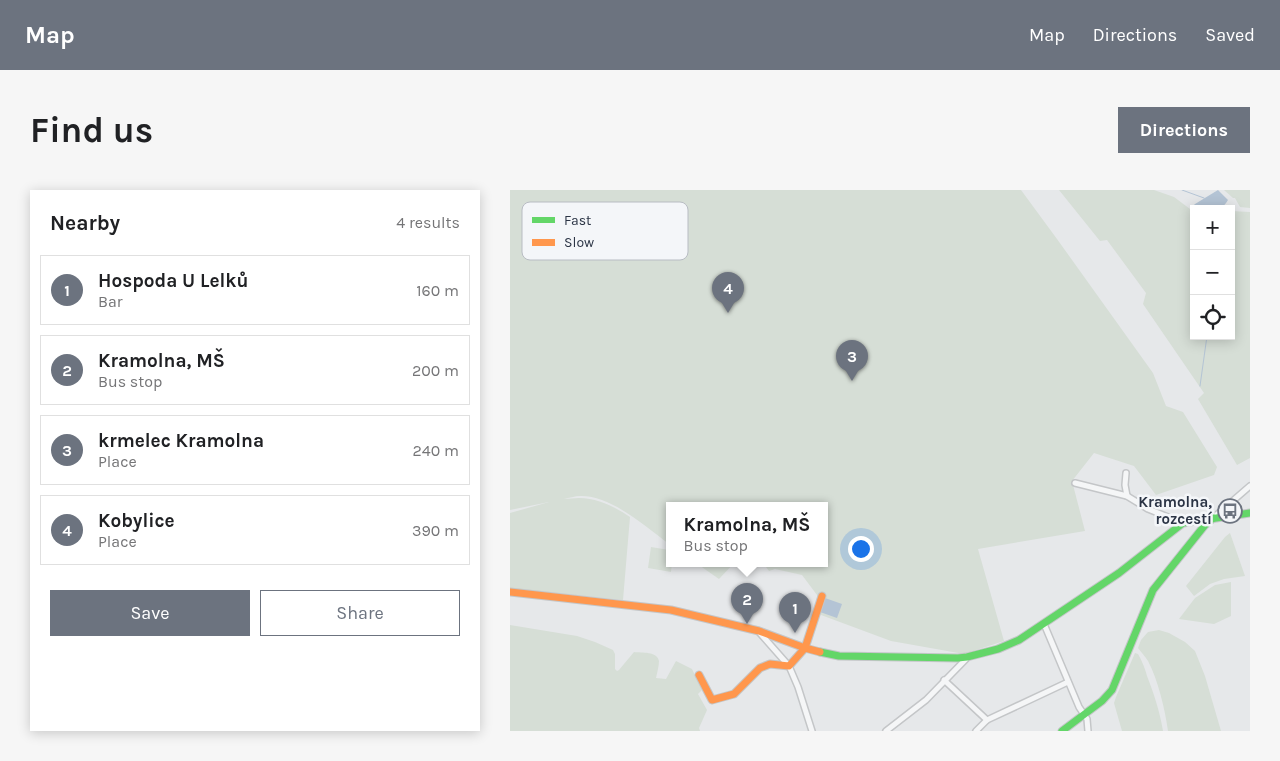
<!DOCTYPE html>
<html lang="en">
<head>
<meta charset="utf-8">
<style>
  :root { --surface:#fff; --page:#f6f6f6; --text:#202124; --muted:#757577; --line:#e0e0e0; --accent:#6c737f }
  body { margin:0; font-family:Karla,sans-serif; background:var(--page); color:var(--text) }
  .controls { position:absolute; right:15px; top:15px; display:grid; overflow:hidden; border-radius:0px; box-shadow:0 2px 12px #0003 }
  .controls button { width:45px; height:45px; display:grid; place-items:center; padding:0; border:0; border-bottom:1px solid var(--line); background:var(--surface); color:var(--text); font:25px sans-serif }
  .you { position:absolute; left:350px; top:358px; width:18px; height:18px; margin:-12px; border:4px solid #fff; border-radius:50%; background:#1a73e8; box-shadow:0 0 0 8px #1a73e833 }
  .badge { display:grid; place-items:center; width:32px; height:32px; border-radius:50%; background:var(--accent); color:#fff; font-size:16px; font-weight:700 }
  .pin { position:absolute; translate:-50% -41px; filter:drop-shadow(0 1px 2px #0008) }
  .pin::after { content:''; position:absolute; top:26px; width:18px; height:15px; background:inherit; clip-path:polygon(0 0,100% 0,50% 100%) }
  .popup { position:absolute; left:156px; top:312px; width:162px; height:65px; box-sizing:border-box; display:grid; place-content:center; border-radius:0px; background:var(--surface); filter:drop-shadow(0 1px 4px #0005); font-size:16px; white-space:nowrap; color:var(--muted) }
  .popup b { font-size:19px; color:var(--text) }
  .popup::after { content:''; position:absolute; left:50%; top:100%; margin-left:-10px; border:10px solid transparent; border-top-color:var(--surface) }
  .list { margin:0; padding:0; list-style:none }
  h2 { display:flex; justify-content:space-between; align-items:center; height:65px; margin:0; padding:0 20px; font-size:21px }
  h2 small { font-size:16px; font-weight:400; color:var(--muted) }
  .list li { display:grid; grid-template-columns:32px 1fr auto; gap:15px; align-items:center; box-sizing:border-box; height:70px; margin:0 10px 10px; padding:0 10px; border:1px solid var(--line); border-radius:0px }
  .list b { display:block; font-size:19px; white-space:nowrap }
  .list p { margin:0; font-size:16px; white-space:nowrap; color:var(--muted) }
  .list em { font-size:16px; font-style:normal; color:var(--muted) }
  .actions { display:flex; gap:10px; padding:15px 20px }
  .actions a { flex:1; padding:11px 0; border:1px solid var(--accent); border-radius:0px; text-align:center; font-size:18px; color:var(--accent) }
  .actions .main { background:var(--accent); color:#fff }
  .icon { flex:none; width:28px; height:28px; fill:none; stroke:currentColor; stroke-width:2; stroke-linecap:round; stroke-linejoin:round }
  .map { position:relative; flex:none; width:740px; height:541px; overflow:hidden; border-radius:0px }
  header { display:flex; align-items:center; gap:30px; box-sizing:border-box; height:70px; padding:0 25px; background:var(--accent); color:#fff }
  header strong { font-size:24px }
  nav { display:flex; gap:28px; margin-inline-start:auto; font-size:18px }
  .intro { display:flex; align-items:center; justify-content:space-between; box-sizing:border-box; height:120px; padding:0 30px }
  h1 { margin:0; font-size:35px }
  .button { padding:12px 22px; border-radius:0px; background:var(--accent); color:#fff; font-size:18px; font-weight:700 }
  main { display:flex; gap:30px; padding:0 30px }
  aside { flex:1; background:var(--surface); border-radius:0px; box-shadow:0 2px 12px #0003 }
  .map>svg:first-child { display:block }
  .green { fill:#d6ded6 }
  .water { fill:#b4c4d5 }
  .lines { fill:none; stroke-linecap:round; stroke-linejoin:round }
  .stream { stroke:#b4c4d5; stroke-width:1 }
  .street-casing { stroke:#c4c6c8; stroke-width:8 }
  .fast-casing { stroke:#c4c6c8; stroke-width:9 }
  .slow-casing { stroke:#c4c6c8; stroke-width:9 }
  .street { stroke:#f5f6f7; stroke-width:5 }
  .fast { stroke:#63d668; stroke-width:7 }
  .slow { stroke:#ff974d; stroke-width:7 }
  .labels { text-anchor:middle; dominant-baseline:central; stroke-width:5; stroke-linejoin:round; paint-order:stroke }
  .poi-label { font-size:15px; font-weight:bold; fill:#2b3445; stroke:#f4f6f9; text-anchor:end }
  .key { fill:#f4f6f9; stroke:#b8bcc3; stroke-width:1 }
  .key-label { font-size:14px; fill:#2b3445 }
</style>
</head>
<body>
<header>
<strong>Map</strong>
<nav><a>Map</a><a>Directions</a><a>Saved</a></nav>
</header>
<div class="intro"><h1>Find us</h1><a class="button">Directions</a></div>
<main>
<aside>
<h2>Nearby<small>4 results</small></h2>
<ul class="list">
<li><span class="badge">1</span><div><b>Hospoda U Lelků</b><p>Bar</p></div><em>160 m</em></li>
<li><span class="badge">2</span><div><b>Kramolna, MŠ</b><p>Bus stop</p></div><em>200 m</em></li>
<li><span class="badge">3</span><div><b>krmelec Kramolna</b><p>Place</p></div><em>240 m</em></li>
<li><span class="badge">4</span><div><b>Kobylice</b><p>Place</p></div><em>390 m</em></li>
</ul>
<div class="actions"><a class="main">Save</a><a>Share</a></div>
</aside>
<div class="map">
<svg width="740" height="541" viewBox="0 0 740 541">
  <rect width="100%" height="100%" fill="#e6e8ea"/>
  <!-- green -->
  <g class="green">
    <path d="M 0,0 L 511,0 L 547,49 L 643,183 L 656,216 L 673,222 L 707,277 L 704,285 L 646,305 L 624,276 L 584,263 L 562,291 L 575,341 L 468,359 L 494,451 L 454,464 L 381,451 L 311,425 L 310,409 L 292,385 L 265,379 L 259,381 L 253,373 L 314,373 L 314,315 L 160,315 L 159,354 C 136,337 101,305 70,306 C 65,306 59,308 54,309 C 58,309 64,308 69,308 C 88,308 105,317 120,327 L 113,410 L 0,398 L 0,323 L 39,312 L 0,320 Z"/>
    <path d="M 549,0 L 644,0 L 664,7 L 684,22 L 684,146 L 721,146 L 721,21 L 740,22 L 740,268 L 727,275 L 688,209 L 694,203 L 633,114 L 636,103 L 597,50 L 590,51 Z"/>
    <path d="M 714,0 L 740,0 L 740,18 L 730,17 L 725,8 L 723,8 Z"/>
    <path d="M 720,343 L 735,386 L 714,389 L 700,394 L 684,406 L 676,396 L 715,347 Z"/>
    <path d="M 141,357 L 159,360 L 160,373 L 162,373 L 161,382 L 138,378 Z"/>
    <path d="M 186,373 L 224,373 L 209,389 Z"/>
    <path d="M 721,392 L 721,426 L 704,434 L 669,429 L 685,408 L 705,395 Z"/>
    <path d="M 0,435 L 67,446 L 85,452 L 103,460 L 105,464 L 105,479 L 107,481 L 109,480 L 124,462 C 132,463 147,461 149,471 C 149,476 147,483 146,488 L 156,489 L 166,471 L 182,479 L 192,500 L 188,504 L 197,520 L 189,538 L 190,541 L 0,541 Z"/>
    <path d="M 649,440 L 659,443 L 675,452 L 685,461 L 695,486 L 711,541 L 658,541 C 655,519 648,490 638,471 C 635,466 631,462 628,458 L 631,450 L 638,442 Z"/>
    <path d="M 625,463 L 628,464 C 632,471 635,478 637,486 C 644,504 650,522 653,541 L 612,541 L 604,513 L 606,507 Z"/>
  </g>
  <!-- water -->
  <g class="water">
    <path d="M 708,0 L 718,10 L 716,13 L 711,19 L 684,19 L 684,22 L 682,17 L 685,14 Z"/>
    <path d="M 315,408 L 332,414 L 327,428 L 310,422 Z"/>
  </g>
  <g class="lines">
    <!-- stream -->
    <g class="stream">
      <path d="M 672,0 L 694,8"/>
      <path d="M 690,196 L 697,146"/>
    </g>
    <!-- street casing -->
    <g class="street-casing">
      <g id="street">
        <path d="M 616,283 L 615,295 L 617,306"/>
        <path d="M 565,293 L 617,306 L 638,319 L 673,333"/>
        <path d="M 703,328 L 740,296"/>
        <path d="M 534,434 L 569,517 L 577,529 L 578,541"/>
        <path d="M 249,442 L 279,476 L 288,497 L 302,541"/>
        <path d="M 434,490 L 477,530"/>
        <path d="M 376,541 L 416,510 L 457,468"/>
        <path d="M 466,541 L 477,530 L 558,492"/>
      </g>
    </g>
    <!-- fast casing -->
    <g class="fast-casing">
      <g id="fast">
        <path d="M 310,462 L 329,466 L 448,468 L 457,467 L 488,459 L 509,450 L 609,383 L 673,333 L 740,323"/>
        <path d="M 552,541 L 592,511 L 602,500 L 643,400 L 695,335 L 703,328"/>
      </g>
    </g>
    <!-- slow casing -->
    <g class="slow-casing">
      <g id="slow">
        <path d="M 0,402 L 161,420 L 249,441 L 295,458 L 310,462"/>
        <path d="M 189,485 L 202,510 L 224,504 L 250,478 L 260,474 L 279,476 L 295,458 L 312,406"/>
      </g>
    </g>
    <!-- street -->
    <use href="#street" class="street"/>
    <!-- fast -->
    <use href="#fast" class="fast"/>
    <!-- slow -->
    <use href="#slow" class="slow"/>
  </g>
  <!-- icons -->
  <defs>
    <g id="bus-ring" transform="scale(1.25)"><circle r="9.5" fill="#f4f6f9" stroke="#6c737f" stroke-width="1.5"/><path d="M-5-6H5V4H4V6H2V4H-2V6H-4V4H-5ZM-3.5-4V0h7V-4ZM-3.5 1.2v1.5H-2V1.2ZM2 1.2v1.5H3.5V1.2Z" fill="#6c737f"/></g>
  </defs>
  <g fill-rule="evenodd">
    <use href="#bus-ring" x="720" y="321"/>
  </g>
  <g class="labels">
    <!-- poi labels -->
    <g class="poi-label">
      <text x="702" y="312">Kramolna,<tspan x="702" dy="17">rozcestí</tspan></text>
    </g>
  </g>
  <!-- legend -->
  <rect x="12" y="12" width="166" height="58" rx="8" class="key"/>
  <rect x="22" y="27" width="23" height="6" fill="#63d668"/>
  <rect x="22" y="49" width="23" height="7" fill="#ff974d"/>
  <g class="key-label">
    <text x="54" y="35">Fast</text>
    <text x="54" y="57">Slow</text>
  </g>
</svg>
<div class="controls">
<button>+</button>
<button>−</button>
<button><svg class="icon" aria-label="locate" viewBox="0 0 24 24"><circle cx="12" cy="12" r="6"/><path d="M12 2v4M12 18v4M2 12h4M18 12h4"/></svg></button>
</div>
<div class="you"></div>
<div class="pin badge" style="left:285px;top:443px">1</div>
<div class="pin badge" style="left:237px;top:434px">2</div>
<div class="popup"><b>Kramolna, MŠ</b>Bus stop</div>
<div class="pin badge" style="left:342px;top:191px">3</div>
<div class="pin badge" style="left:218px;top:123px">4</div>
</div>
</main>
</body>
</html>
